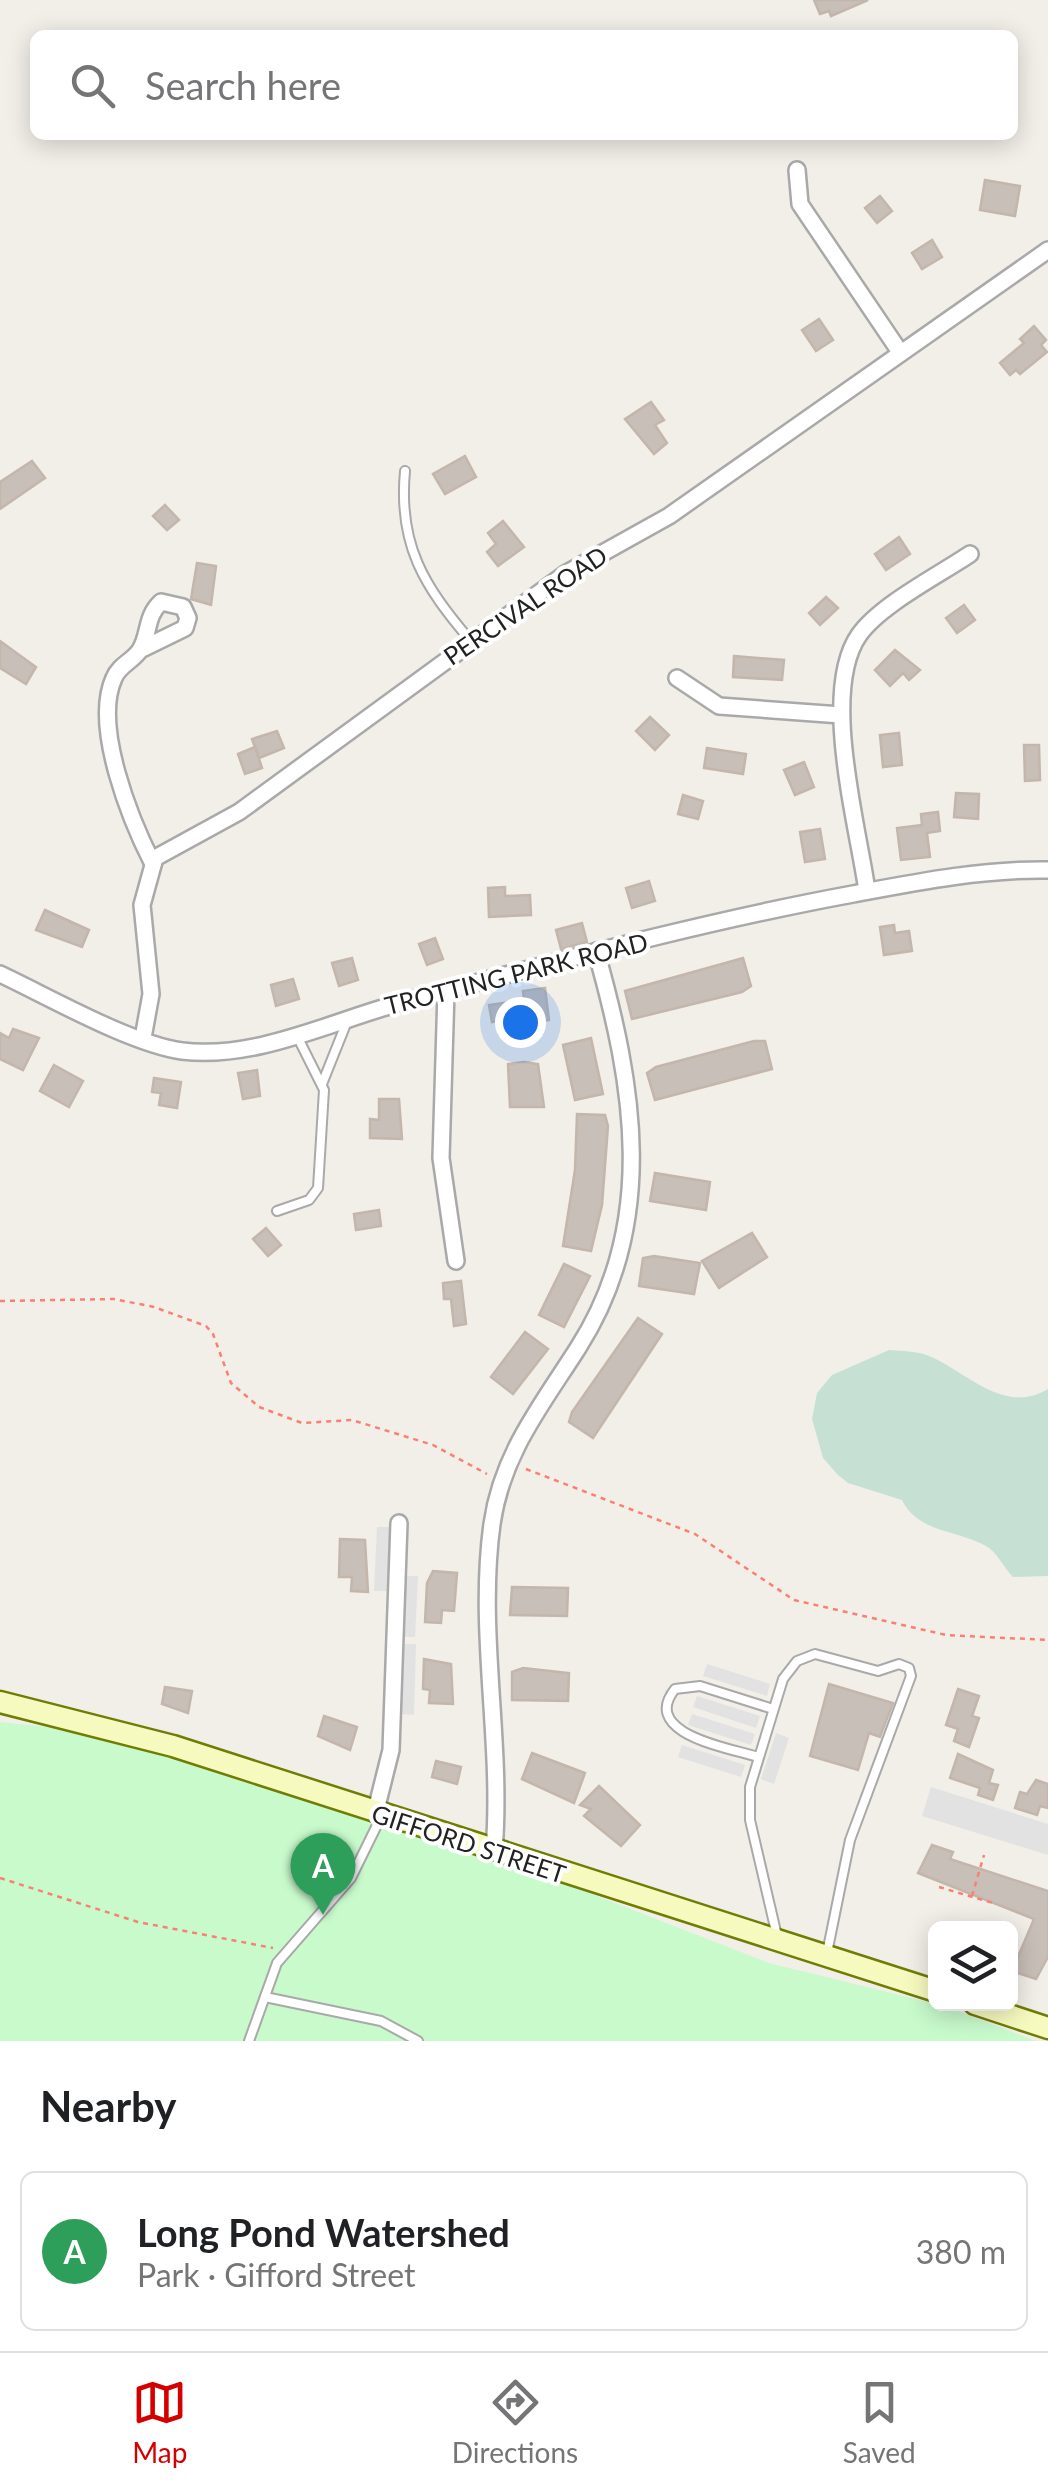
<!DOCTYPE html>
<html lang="en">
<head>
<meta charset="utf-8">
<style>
  :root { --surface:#fff; --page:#f2f2f2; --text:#202124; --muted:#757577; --line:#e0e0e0; --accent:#d40000 }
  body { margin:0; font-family:Lato,sans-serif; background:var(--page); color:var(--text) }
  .controls { position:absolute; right:30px; bottom:30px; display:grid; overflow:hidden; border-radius:15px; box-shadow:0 5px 25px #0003 }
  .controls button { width:90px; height:90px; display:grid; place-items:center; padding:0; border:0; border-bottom:2px solid var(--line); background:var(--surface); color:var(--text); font:50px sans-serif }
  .you { position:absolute; left:520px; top:1022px; width:35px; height:35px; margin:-25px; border:8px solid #fff; border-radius:50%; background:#1a73e8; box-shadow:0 0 0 15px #1a73e833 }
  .badge { display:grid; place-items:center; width:65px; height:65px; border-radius:50%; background:var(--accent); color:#fff; font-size:32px; font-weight:700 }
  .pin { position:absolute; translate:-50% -82px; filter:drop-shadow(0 2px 5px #0008) }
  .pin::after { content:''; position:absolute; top:52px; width:35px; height:30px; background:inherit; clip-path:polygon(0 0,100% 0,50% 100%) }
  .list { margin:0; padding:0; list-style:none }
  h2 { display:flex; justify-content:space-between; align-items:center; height:130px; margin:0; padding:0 40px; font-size:42px }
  h2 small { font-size:32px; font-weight:400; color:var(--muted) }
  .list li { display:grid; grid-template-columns:65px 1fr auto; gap:30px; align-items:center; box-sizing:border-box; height:160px; margin:0 20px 20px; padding:0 20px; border:2px solid var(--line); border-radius:15px }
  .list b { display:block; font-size:38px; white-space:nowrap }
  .list p { margin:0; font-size:32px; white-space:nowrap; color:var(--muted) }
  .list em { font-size:32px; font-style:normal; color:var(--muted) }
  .icon { flex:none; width:55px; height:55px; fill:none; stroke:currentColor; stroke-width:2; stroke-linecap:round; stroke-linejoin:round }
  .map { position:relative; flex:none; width:1048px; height:2041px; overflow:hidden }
  .search { position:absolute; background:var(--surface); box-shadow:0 5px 25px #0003; left:30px; right:30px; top:30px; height:110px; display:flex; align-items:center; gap:25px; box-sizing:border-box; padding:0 35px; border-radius:15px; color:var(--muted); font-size:38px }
  .sheet { height:310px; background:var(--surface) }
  nav { display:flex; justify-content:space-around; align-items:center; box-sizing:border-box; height:140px; border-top:2px solid var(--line); background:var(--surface); font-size:28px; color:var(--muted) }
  nav a { display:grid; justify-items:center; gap:5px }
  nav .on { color:var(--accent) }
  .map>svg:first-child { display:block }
  .wetland { fill:#c6e0d4 }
  .park { fill:#c8facc }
  .parking { fill:#e2e2e2 }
  .building { fill:#c7bfb8; stroke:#c4b6ab; stroke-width:2.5 }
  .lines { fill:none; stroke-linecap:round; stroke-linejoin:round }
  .service-casing { stroke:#a9a9a9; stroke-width:12 }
  .minor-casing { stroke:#a9a9a9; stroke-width:20 }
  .secondary-casing { stroke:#707d05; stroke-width:25 }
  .path { stroke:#fa8072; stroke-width:2.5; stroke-dasharray:5 5; stroke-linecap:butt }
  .service { stroke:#fff; stroke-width:8 }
  .minor { stroke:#fff; stroke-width:15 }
  .secondary { stroke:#f7fabf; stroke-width:20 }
  .labels { text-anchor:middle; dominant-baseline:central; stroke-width:8; stroke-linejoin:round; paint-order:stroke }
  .street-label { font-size:25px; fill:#222; stroke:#fff }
</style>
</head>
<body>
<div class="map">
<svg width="1048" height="2041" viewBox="0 0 1048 2041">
  <rect width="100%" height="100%" fill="#f2efe9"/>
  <!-- wetland -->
  <path class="wetland" d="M 889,1350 C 902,1351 917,1351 929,1356 C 966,1371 1004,1416 1048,1389 L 1048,1576 L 1013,1577 C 1004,1568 997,1552 986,1546 C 958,1530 918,1533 902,1500 L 848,1483 L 838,1475 L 823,1458 L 812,1419 L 817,1393 L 832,1375 Z"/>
  <!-- park -->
  <path class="park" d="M 0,1722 L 117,1734 L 525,1868 L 769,1963 L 944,2006 L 1036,2041 L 0,2041 Z"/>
  <!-- parking -->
  <g class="parking">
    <path d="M 377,1527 L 391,1527 L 388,1591 L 374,1591 Z"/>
    <path d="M 404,1576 L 418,1576 L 415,1637 L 401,1637 Z"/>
    <path d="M 402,1644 L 416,1644 L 414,1715 L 400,1714 Z"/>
    <path d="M 707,1664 L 770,1684 L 767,1696 L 703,1676 Z"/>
    <path d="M 697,1696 L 760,1716 L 756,1728 L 693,1707 Z"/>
    <path d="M 692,1714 L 755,1734 L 751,1745 L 688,1725 Z"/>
    <path d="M 776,1733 L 789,1738 L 774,1784 L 761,1779 Z"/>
    <path d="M 682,1745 L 745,1765 L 741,1777 L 678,1757 Z"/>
    <path d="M 931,1787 L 1048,1824 L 1048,1855 L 922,1816 Z"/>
  </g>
  <!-- building -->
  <g class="building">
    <path d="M 814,0 L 868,0 L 831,16 L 829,11 L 820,14 Z"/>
    <path d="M 985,180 L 1020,186 L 1015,216 L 980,210 Z"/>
    <path d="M 880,196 L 892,211 L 877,223 L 865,208 Z"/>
    <path d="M 932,240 L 942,257 L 922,269 L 912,253 Z"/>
    <path d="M 819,319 L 833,340 L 816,351 L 802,330 Z"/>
    <path d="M 1034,326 L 1046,340 L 1041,345 L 1047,352 L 1020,374 L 1016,370 L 1010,375 L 1000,363 L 1024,343 L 1020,339 Z"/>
    <path d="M 651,402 L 664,420 L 655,425 L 667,443 L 654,454 L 625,419 Z"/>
    <path d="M 465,456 L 476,477 L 445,494 L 433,474 Z"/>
    <path d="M 32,461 L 45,478 L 0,509 L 0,482 Z"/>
    <path d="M 165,505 L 179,520 L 167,530 L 153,516 Z"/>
    <path d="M 503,521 L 524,547 L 498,566 L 487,552 L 496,544 L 488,533 Z"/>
    <path d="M 899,537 L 910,554 L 886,570 L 875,554 Z"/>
    <path d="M 197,563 L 216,566 L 211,605 L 191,599 Z"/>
    <path d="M 826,597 L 838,608 L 820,625 L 809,613 Z"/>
    <path d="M 964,605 L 975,620 L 957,633 L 946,618 Z"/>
    <path d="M 0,641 L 36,667 L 26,684 L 0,668 Z"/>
    <path d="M 895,650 L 920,670 L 909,680 L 903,673 L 890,686 L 875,670 Z"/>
    <path d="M 734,656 L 784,660 L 782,680 L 733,677 Z"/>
    <path d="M 650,717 L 669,735 L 655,750 L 636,731 Z"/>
    <path d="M 277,731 L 284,748 L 259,758 L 252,739 Z"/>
    <path d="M 899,733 L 902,765 L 883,767 L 880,735 Z"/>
    <path d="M 1024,745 L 1039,745 L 1040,780 L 1025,781 Z"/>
    <path d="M 255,747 L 262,768 L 245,774 L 238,754 Z"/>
    <path d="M 707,748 L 746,754 L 743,774 L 704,768 Z"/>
    <path d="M 804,762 L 814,787 L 795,795 L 784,770 Z"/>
    <path d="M 956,793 L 979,794 L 978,819 L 954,817 Z"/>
    <path d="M 683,795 L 703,801 L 698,819 L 678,814 Z"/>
    <path d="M 938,812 L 940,831 L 927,833 L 930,857 L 901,860 L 897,828 L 922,825 L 921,814 Z"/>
    <path d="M 820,829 L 825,859 L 805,862 L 800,832 Z"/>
    <path d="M 649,881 L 655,901 L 632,908 L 626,888 Z"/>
    <path d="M 505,887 L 505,896 L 530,895 L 531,915 L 489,917 L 488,888 Z"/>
    <path d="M 45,910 L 89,930 L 82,947 L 36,930 Z"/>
    <path d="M 582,923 L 587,942 L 561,949 L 556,930 Z"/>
    <path d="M 894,925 L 895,933 L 909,931 L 912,951 L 884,955 L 880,927 Z"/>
    <path d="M 435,938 L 443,959 L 427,965 L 419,944 Z"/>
    <path d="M 352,958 L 358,980 L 339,986 L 332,963 Z"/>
    <path d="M 743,958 L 751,986 L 742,992 L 632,1019 L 625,991 Z"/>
    <path d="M 293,979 L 299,999 L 276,1006 L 271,985 Z"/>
    <path d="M 545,988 L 549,1020 L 536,1022 L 535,1016 L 492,1022 L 489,1005 L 524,1000 L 523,991 Z"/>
    <path d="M 13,1029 L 39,1038 L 23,1070 L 0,1059 L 0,1033 L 9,1038 Z"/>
    <path d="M 591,1038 L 603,1094 L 575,1100 L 563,1045 Z"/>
    <path d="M 754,1041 L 765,1041 L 772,1069 L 655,1100 L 647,1073 L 656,1067 Z"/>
    <path d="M 524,1062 L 538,1064 L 544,1107 L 510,1107 L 508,1064 Z"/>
    <path d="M 54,1065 L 83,1081 L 69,1107 L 40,1091 Z"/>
    <path d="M 257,1070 L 260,1096 L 243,1099 L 238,1073 Z"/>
    <path d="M 154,1078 L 181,1082 L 177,1108 L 159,1105 L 161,1093 L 152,1092 Z"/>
    <path d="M 379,1099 L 399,1099 L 402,1139 L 370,1138 L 370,1119 L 379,1120 Z"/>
    <path d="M 577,1114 L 605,1115 L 608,1126 L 602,1205 L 591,1251 L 563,1246 L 575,1170 Z"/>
    <path d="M 655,1173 L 710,1182 L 706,1210 L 650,1201 Z"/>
    <path d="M 379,1210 L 381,1226 L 356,1230 L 354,1214 Z"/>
    <path d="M 266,1228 L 281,1245 L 268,1256 L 253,1239 Z"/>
    <path d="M 752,1233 L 767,1257 L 719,1288 L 702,1261 Z"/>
    <path d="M 654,1256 L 700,1263 L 694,1294 L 639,1286 L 643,1258 Z"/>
    <path d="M 564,1264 L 590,1276 L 564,1327 L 539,1315 Z"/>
    <path d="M 461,1281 L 466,1324 L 454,1326 L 451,1299 L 444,1299 L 443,1283 Z"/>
    <path d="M 638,1318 L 662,1334 L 593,1438 L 569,1422 L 572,1412 Z"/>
    <path d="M 525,1332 L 548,1349 L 513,1394 L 491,1377 Z"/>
    <path d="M 340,1539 L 365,1540 L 368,1592 L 351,1591 L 352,1577 L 339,1577 Z"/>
    <path d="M 433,1571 L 457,1573 L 454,1611 L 442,1610 L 441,1623 L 425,1622 L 427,1583 Z"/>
    <path d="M 512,1587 L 568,1588 L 567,1616 L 510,1615 Z"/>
    <path d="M 424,1659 L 451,1664 L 453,1704 L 429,1703 L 430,1690 L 423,1689 Z"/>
    <path d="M 523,1668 L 569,1673 L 568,1701 L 512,1700 L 512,1672 Z"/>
    <path d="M 829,1684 L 893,1703 L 880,1737 L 869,1733 L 858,1770 L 810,1756 Z"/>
    <path d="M 165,1687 L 192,1691 L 188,1713 L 162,1704 Z"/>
    <path d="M 958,1689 L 979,1696 L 972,1716 L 979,1718 L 969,1747 L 954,1741 L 958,1729 L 946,1725 Z"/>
    <path d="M 324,1716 L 357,1727 L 350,1750 L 318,1736 Z"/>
    <path d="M 532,1753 L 585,1773 L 574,1803 L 522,1779 Z"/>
    <path d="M 958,1754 L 993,1770 L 989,1783 L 998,1785 L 993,1800 L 978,1795 L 980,1788 L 950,1778 Z"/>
    <path d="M 436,1761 L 461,1767 L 457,1784 L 432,1777 Z"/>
    <path d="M 1036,1780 L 1048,1784 L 1048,1808 L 1040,1806 L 1037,1815 L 1015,1808 L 1020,1792 L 1027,1794 Z"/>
    <path d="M 599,1786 L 640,1825 L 621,1846 L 584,1816 L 591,1809 L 580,1805 Z"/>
    <path d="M 932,1845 L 953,1852 L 950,1859 L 1048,1891 L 1048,1957 L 1036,1979 L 1012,1971 L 1034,1919 L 918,1873 Z"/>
  </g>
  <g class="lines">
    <!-- service casing -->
    <g class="service-casing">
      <g id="service">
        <path d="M 405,471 C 398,545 424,586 470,640"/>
        <path d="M 322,1084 L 348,1019"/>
        <path d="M 277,1211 L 309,1200 L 318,1188 L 324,1090 L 296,1034"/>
        <path d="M 758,1757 C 730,1748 639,1734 675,1689 L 700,1686 L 773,1709"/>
        <path d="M 777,1936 L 750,1820 L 750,1787 L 783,1679 L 797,1661 L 815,1654 L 878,1671 L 899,1664 L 909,1668 L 911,1676 L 850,1840 L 827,1953"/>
        <path d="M 265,1997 L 381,2021 L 418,2041"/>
        <path d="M 249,2041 L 277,1963 L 351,1878 L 382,1815"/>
      </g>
    </g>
    <!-- minor casing -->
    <g class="minor-casing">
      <g id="minor">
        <path d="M 797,170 L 800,204 L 900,352"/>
        <path d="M 140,650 L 185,628 L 188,618 L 183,607 L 161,602 C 145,617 150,634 140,650 C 133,661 119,665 114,678 C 92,726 131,821 153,864"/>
        <path d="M 677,678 L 719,706 L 841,715"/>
        <path d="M 867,891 C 858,826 820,691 859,635 C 880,605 939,575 970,554"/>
        <path d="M 0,974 C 49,997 131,1044 182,1051 C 256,1060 332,1021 403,1002 C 552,963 701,922 853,894 C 917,882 983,869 1048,870"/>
        <path d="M 446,991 L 441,1158 L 456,1261"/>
        <path d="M 143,1038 L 151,994 L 142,905 L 155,858 L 239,812 L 565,574 L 669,516 L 1048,250"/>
        <path d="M 375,1814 L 391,1750 L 399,1523"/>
        <path d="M 494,1851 C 503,1742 477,1633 492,1524 C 502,1454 541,1406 578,1348 C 658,1223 634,1085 596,951"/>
      </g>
    </g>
    <!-- secondary casing -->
    <g class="secondary-casing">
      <g id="secondary">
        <path d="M 0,1702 L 173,1746 L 936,1991"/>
        <path d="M 975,2004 L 1048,2028"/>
      </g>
    </g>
    <!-- path -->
    <g class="path">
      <path d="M 0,1301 L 114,1299 L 154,1307 L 206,1326 L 213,1334 L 231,1383 L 259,1407 L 302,1423 L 352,1420 L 433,1445 L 487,1474"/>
      <path d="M 526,1469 L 695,1534 L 794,1600 L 946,1635 L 1048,1640"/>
      <path d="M 0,1878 L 138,1922 L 273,1948"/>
      <path d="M 939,1887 L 993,1903"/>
      <path d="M 972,1896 L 984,1855"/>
    </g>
    <!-- service -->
    <use href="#service" class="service"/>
    <!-- minor -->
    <use href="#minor" class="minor"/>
    <!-- secondary -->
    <use href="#secondary" class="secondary"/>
  </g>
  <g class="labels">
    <!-- street labels -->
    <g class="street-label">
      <text transform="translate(525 605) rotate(-34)">PERCIVAL ROAD</text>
      <text transform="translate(516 973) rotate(-14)">TROTTING PARK ROAD</text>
      <text transform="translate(469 1843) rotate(18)">GIFFORD STREET</text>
    </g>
  </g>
</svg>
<div class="controls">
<button><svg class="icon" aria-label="layers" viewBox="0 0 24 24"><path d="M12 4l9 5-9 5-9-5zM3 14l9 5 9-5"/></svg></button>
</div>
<div class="you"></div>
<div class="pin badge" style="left:323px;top:1915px;background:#2e9e5b">A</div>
<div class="search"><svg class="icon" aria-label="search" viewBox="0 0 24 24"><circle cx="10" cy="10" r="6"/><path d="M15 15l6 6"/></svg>Search here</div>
</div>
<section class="sheet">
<h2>Nearby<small></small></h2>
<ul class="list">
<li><span class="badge" style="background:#2e9e5b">A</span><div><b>Long Pond Watershed</b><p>Park · Gifford Street</p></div><em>380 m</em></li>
</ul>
</section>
<nav>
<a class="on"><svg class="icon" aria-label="map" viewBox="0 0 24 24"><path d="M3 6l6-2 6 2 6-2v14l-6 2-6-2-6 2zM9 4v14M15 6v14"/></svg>Map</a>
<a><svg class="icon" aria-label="directions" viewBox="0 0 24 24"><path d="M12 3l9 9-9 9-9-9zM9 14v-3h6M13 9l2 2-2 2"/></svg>Directions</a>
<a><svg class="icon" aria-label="saved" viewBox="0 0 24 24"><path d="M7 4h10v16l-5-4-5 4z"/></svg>Saved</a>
</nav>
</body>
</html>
